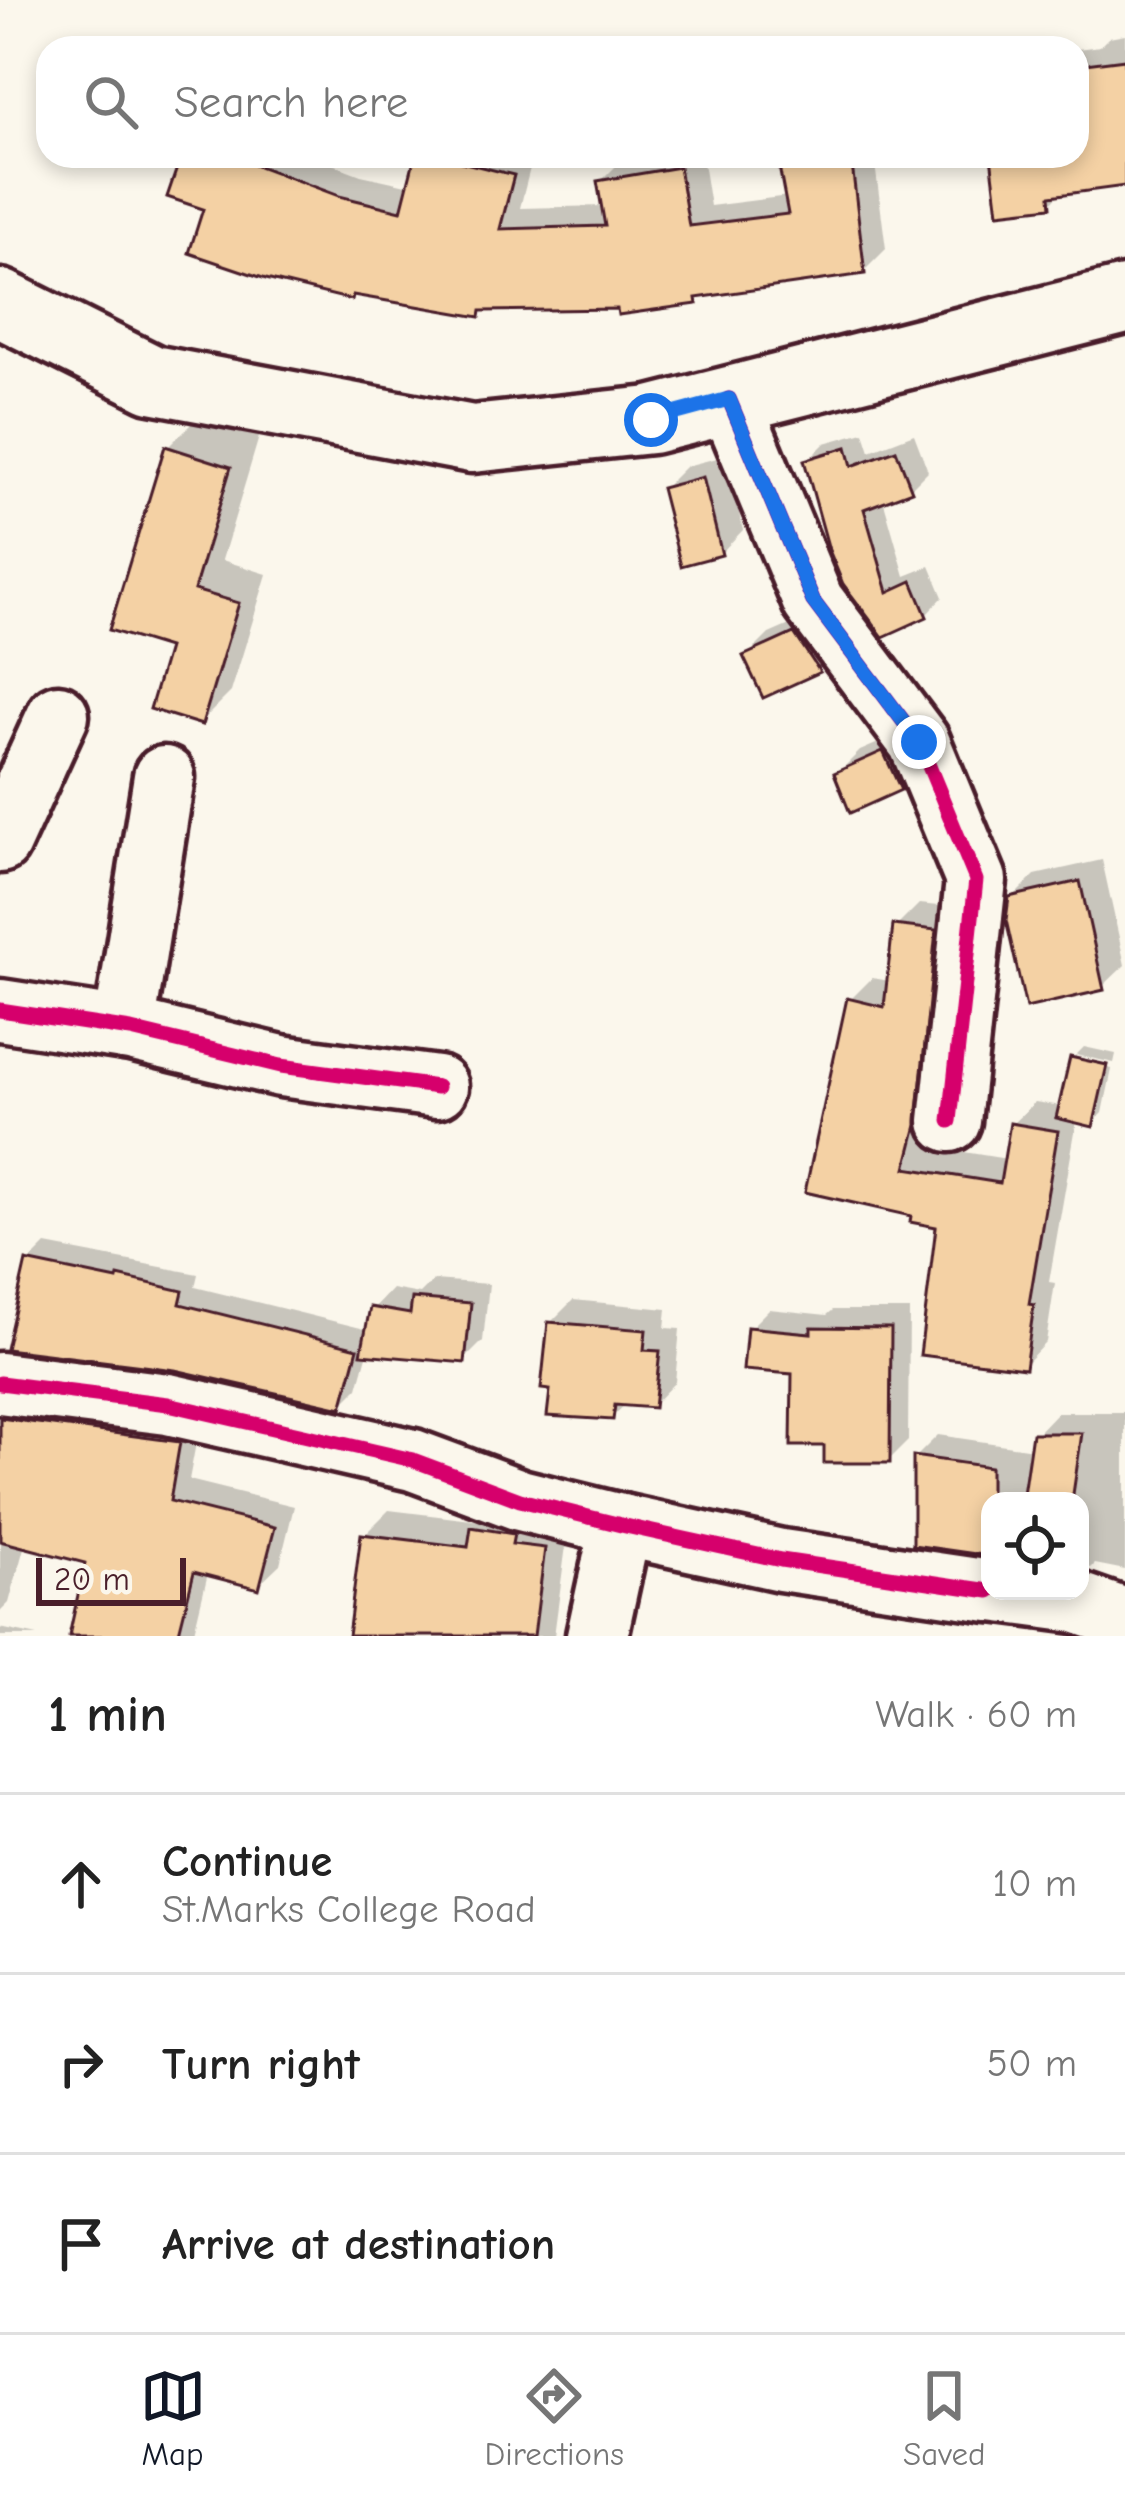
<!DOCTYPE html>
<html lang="en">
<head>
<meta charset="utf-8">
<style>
  :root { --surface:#fff; --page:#f6f6f6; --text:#222; --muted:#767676; --line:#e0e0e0; --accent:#111827 }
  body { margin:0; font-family:"Comic Neue",sans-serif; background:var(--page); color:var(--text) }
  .controls { position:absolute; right:36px; bottom:36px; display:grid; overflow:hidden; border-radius:24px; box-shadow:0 6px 18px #0003 }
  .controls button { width:108px; height:108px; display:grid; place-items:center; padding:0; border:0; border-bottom:3px solid var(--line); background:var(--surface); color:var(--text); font:60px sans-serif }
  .scale { position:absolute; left:36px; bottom:30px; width:150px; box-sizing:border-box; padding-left:12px; border:6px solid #4a1f2b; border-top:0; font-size:33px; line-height:42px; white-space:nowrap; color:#4a1f2b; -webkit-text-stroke:9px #fbf7ec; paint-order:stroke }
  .stop { position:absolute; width:36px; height:36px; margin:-27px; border:9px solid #1a73e8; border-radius:50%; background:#fff }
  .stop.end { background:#1a73e8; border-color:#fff; box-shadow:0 3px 12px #0008 }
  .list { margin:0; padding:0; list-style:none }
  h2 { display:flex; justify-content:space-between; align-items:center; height:156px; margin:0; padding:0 48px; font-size:51px }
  h2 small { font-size:39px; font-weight:400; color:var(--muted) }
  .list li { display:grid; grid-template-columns:78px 1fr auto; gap:36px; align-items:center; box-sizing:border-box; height:180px; padding:0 48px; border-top:3px solid var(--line) }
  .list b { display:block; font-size:45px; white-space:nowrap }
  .list p { margin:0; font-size:39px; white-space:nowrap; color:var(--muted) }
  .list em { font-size:39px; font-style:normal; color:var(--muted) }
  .icon { flex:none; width:66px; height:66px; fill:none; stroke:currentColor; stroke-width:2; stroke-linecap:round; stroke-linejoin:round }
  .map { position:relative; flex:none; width:1125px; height:1636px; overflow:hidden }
  .search { position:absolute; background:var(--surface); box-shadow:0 6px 18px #0003; left:36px; right:36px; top:36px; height:132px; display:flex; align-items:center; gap:30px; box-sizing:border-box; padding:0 42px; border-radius:36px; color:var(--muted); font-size:45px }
  .sheet { height:696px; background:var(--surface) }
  nav { display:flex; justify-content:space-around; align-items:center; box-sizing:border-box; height:168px; border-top:3px solid var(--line); background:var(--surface); font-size:33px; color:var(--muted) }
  nav a { display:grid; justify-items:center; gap:6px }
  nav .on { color:var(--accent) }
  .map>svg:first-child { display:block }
  .shadow { fill:#0003 }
  .building { fill:#f4d1a4; stroke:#4a1f2b; stroke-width:3 }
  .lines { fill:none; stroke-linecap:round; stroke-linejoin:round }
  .minor-casing { stroke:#4a1f2b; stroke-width:69 }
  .secondary-casing { stroke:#4a1f2b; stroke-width:75 }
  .minor { stroke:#fbf7ec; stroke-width:60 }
  .secondary { stroke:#fbf7ec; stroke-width:66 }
  .cycleway-casing { stroke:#fbf7ec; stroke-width:22 }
  .cycleway { stroke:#d6006c; stroke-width:15 }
  .route { stroke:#1a73e8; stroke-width:15 }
</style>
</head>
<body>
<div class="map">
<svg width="1125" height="1636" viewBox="0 0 1125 1636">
  <rect width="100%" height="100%" fill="#fbf7ec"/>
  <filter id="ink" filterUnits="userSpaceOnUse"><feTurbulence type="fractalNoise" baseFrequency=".00833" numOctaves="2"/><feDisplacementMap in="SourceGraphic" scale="24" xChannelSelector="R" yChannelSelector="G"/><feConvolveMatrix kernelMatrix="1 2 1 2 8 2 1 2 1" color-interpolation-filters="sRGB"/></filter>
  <g filter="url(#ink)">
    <!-- shadow -->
    <g class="shadow">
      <path d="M 1125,34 L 1125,183 L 1062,191 L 1050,204 L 994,156 L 1077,156 L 1077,49 L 1100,46 L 1109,37 Z"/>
      <path d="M 184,156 L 311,156 L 361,175 L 411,186 L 418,156 L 533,156 L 520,208 L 604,206 L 600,182 L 622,160 L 645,156 L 702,156 L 710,206 L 788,196 L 780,156 L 874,156 L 886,249 L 864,271 L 703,294 L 696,301 L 485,308 L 478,314 L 207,207 Z"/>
      <path d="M 197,418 L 259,437 L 222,560 L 267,574 L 231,692 L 201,722 L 172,646 L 167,448 Z"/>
      <path d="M 864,432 L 870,451 L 914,434 L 928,471 L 910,489 L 883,499 L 905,576 L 930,566 L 943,597 L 926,615 L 884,633 L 807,461 L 825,443 Z"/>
      <path d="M 725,456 L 743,530 L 721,553 L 664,488 L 686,466 Z"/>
      <path d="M 817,613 L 840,647 L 818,669 L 764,694 L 746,657 L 769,634 Z"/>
      <path d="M 906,731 L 922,765 L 900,787 L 837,774 L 860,751 Z"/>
      <path d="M 1102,860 L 1125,965 L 1102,987 L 1012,898 L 1035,875 Z"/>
      <path d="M 919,904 L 957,908 L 938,1100 L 927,1146 L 1007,1159 L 1012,1124 L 1035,1102 L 1062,1106 L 1073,1058 L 1084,1047 L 1116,1054 L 1114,1063 L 1076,1055 L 1076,1061 L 1112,1069 L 1103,1113 L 1092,1124 L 1077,1120 L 1049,1282 L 1055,1283 L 1046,1342 L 1024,1365 L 939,1224 L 914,1220 L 850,1000 L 872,978 L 890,981 L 896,927 Z"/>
      <path d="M 46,1245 L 198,1274 L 195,1287 L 369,1330 L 373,1309 L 392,1289 L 420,1294 L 434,1280 L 489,1284 L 483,1341 L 464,1360 L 368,1352 L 358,1388 L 341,1405 L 28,1263 Z"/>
      <path d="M 573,1300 L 667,1309 L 665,1328 L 680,1329 L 675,1382 L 653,1405 L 627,1403 L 612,1417 L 550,1323 Z"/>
      <path d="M 769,1309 L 827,1315 L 833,1310 L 909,1310 L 908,1441 L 889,1460 L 827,1443 L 795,1371 L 750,1328 Z"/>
      <path d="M 0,1389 L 200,1422 L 189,1480 L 294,1506 L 280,1564 L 258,1585 L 208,1573 L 193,1636 L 72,1636 L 89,1561 L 25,1544 L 9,1603 L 0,1612 Z"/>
      <path d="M 1057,1412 L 1125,1412 L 1125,1570 L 1095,1564 L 1091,1568 L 1080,1566 L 1080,1501 L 990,1501 L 990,1553 L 916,1457 L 938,1435 L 1033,1449 L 1035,1435 Z"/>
      <path d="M 499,1503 L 569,1523 L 554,1636 L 349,1636 L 364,1535 L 389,1510 L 480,1521 Z"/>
      <path d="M 0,1628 L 38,1636 L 0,1636 Z"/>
    </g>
    <!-- building -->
    <g class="building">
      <path d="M 1125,59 L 1125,186 L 1050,196 L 1051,207 L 998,213 L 991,156 L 1077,156 L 1077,65 Z"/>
      <path d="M 181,156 L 232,156 L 339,196 L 401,211 L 415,156 L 437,156 L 514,175 L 500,229 L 605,226 L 597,181 L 679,167 L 689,226 L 788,214 L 777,156 L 851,156 L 865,274 L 696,298 L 697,304 L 618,315 L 617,309 L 481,311 L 480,317 L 353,295 L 352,300 L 266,279 L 189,253 L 203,209 L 167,197 Z"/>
      <path d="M 165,446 L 231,467 L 194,590 L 239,603 L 202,725 L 150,709 L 168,648 L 109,630 Z"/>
      <path d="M 847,447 L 852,466 L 896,450 L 912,491 L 864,509 L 888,592 L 912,581 L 927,617 L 883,637 L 843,584 L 829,550 L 804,460 Z"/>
      <path d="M 703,477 L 722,555 L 681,566 L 661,488 Z"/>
      <path d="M 794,633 L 820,672 L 763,698 L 743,656 Z"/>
      <path d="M 883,751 L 901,790 L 850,813 L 834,773 Z"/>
      <path d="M 1080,881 L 1104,990 L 1026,1008 L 1006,920 L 1009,897 Z"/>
      <path d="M 893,925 L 936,930 L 917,1125 L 906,1168 L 1000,1183 L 1010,1123 L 1058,1131 L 1029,1304 L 1034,1305 L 1025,1368 L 920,1355 L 936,1227 L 910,1222 L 911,1216 L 805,1192 L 847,998 L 884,1007 Z"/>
      <path d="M 1070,1057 L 1107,1065 L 1093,1127 L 1056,1118 Z"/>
      <path d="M 26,1261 L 117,1280 L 118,1276 L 183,1291 L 180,1304 L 358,1348 L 342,1408 L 175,1370 L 6,1349 Z"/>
      <path d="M 412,1298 L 471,1303 L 465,1363 L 361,1354 L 370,1307 L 410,1314 Z"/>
      <path d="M 548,1322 L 646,1330 L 644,1350 L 660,1351 L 654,1408 L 615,1405 L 613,1420 L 547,1416 L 550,1390 L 541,1389 Z"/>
      <path d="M 747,1327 L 811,1333 L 811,1327 L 891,1328 L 890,1463 L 824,1463 L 824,1446 L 791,1446 L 792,1374 L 743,1370 Z"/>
      <path d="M 0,1418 L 180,1442 L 170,1501 L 275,1527 L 259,1589 L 194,1572 L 178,1636 L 69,1636 L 85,1563 L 0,1541 Z"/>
      <path d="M 1032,1433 L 1082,1433 L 1072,1501 L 1022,1501 Z"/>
      <path d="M 913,1456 L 990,1467 L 990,1556 L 913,1545 Z"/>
      <path d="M 471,1527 L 514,1534 L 512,1544 L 545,1548 L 534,1636 L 348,1636 L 361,1534 L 468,1547 Z"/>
    </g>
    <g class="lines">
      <!-- minor casing -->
      <g class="minor-casing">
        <g id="minor">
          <path d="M 729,399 L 813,601 L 919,742 L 976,880 L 950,1121"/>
          <path d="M 0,842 L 58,715"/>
          <path d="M 0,1010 L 131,1030 L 281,1066 L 437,1087"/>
          <path d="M 124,1029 L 164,777"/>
          <path d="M 0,1383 L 168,1404 L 413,1460 L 520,1500 L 621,1525 L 781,1560 L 990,1591"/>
          <path d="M 993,1591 L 1076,1602 L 1125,1619"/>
          <path d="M 597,1636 L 621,1525"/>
        </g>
      </g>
      <!-- secondary casing -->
      <g class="secondary-casing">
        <path id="secondary" d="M 0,303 L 152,379 L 472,439 L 651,420 L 1125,300"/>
      </g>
      <!-- minor -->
      <use href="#minor" class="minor"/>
      <!-- secondary -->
      <use href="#secondary" class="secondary"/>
      <!-- cycleway casing -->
      <g class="cycleway-casing">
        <g id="cycleway">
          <path d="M 729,399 L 813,601 L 919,742 L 976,880 L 950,1121"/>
          <path d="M 0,1010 L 131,1030 L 281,1066 L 437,1087"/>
          <path d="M 0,1383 L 168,1404 L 413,1460 L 520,1500 L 621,1525 L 781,1560 L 990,1591"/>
        </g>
      </g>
      <!-- cycleway -->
      <use href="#cycleway" class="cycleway"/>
    </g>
  </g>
  <g class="lines" filter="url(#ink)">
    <!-- route -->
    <path class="route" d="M 651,420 L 729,399 L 813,601 L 919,742"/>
  </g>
</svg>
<div class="controls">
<button><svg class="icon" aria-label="locate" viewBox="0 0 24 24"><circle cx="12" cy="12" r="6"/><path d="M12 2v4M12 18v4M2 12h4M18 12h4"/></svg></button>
</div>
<div class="scale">20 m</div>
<div class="stop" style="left:651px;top:420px"></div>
<div class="stop end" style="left:919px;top:742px"></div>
<div class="search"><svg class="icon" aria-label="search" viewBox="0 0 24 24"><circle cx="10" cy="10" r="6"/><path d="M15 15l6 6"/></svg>Search here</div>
</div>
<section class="sheet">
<h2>1 min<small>Walk · 60 m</small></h2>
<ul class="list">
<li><svg class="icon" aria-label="ahead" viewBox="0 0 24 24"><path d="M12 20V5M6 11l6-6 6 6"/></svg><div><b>Continue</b><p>St.Marks College Road</p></div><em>10 m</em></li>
<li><svg class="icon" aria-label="right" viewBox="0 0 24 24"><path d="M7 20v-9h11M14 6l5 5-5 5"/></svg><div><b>Turn right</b></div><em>50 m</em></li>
<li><svg class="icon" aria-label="arrive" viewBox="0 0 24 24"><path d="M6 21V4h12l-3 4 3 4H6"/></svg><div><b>Arrive at destination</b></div></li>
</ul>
</section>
<nav>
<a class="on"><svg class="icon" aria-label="map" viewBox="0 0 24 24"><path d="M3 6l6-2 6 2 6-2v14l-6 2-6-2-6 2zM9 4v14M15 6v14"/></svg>Map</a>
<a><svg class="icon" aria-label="directions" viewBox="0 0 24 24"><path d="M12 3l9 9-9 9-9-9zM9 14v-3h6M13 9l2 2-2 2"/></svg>Directions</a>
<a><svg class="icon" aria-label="saved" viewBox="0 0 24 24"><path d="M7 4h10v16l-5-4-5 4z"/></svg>Saved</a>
</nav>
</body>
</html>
